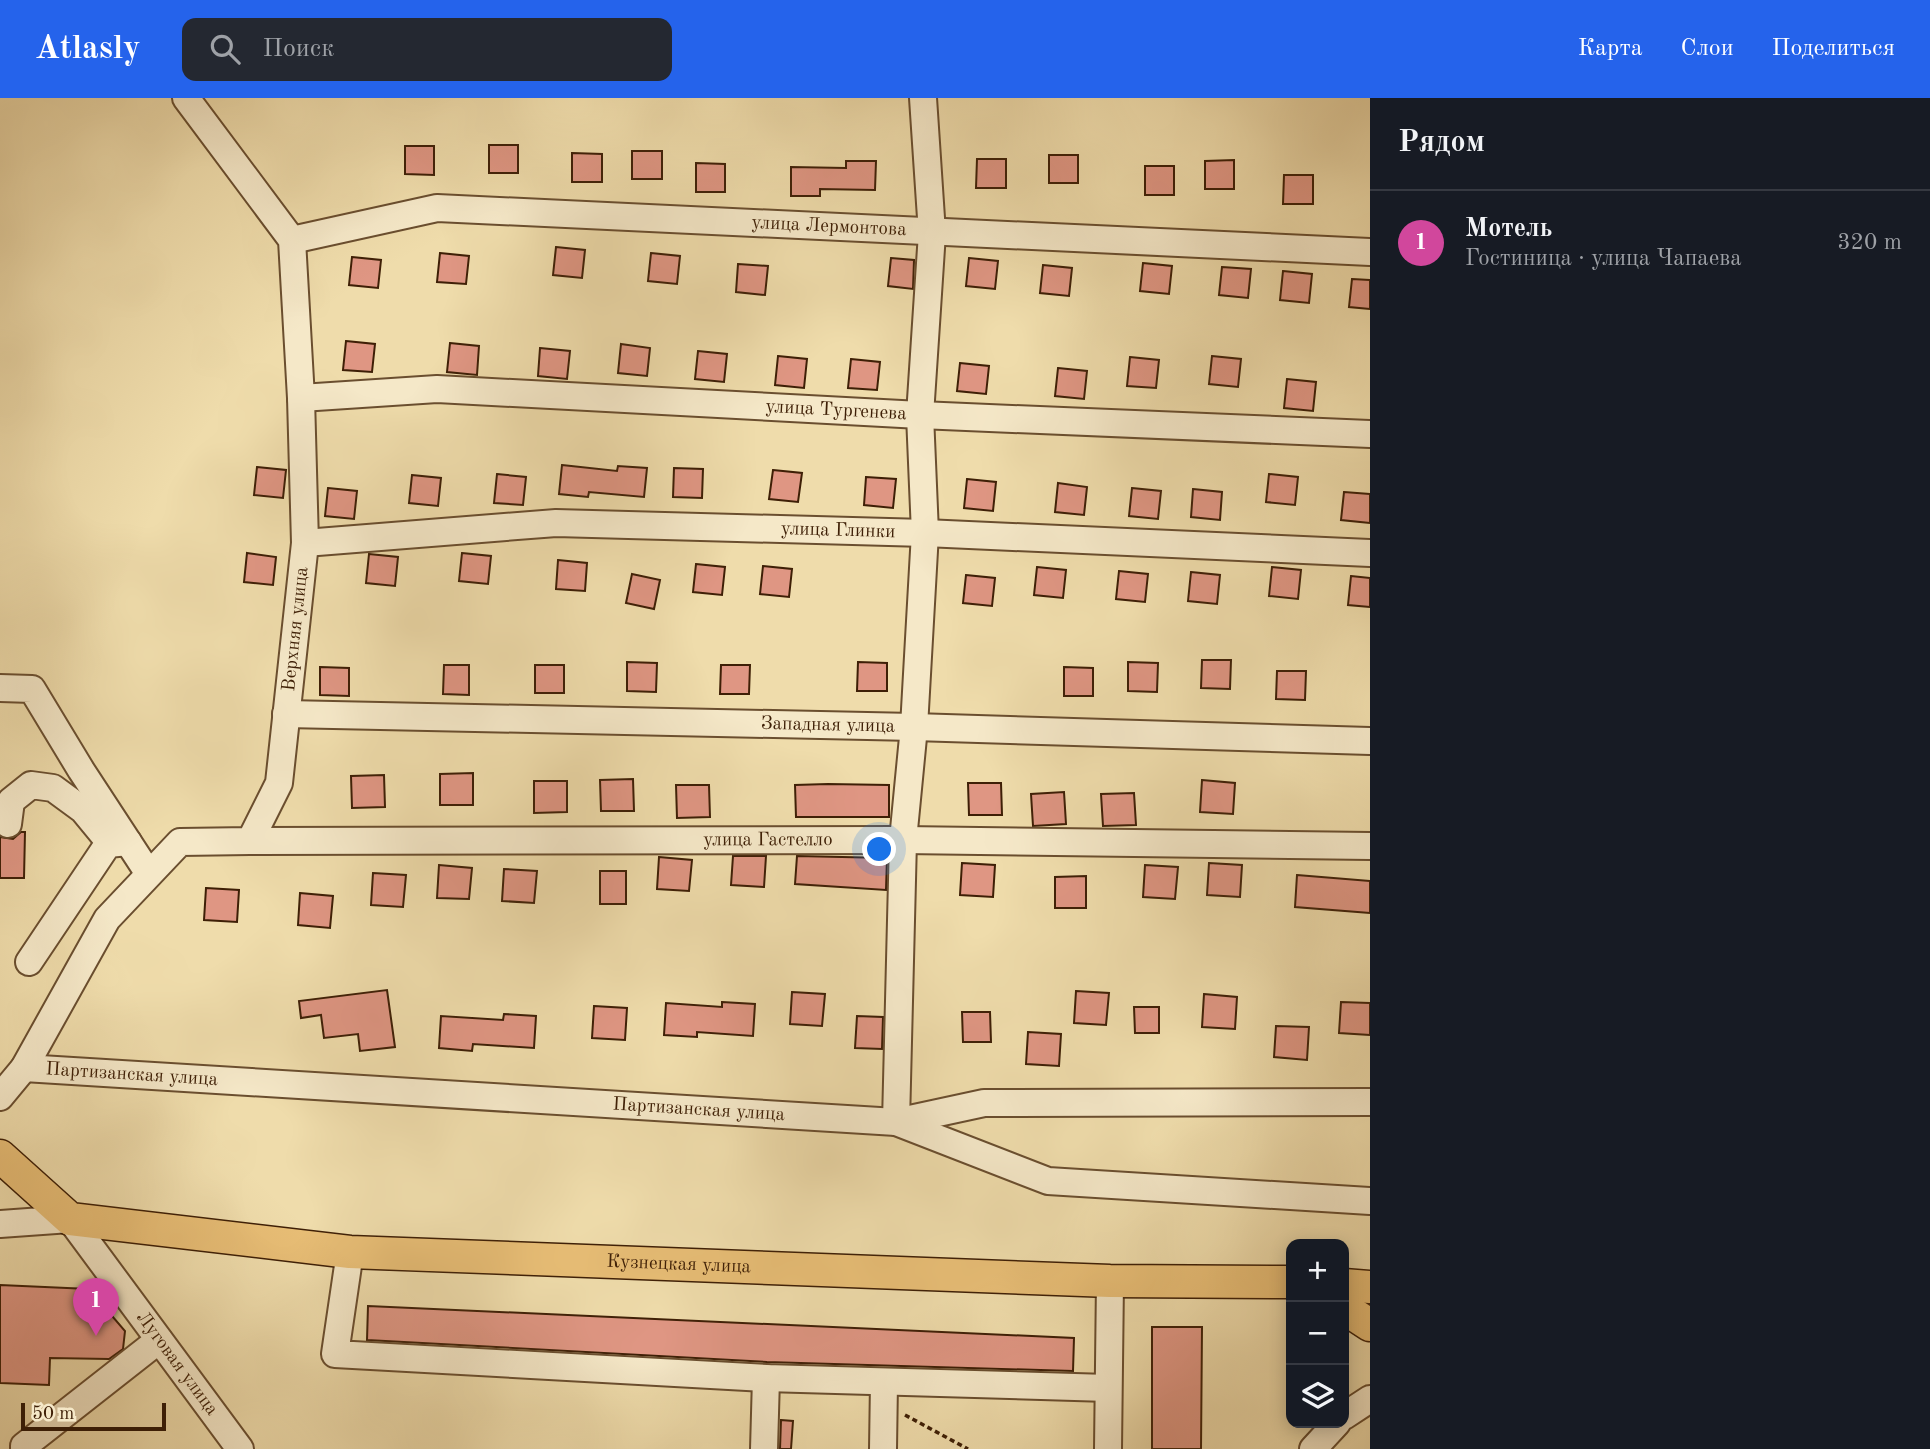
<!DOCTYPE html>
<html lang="ru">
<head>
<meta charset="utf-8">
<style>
  :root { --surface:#171b24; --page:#242831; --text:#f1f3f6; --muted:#9ea1a6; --line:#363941; --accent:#2563eb }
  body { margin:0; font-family:"Old Standard TT",serif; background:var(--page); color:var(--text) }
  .controls { position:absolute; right:21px; bottom:21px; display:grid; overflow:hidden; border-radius:14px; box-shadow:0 4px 18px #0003 }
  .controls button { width:63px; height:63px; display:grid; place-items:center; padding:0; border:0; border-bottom:2px solid var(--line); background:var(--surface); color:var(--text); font:35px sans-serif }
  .scale { position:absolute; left:21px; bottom:18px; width:145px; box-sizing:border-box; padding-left:7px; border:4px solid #3e1f06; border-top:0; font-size:19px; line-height:24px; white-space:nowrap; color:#3e1f06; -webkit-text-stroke:5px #f5e8c8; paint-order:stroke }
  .you { position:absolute; left:880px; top:752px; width:24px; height:24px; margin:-18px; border:5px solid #fff; border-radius:50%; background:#1a73e8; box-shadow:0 0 0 10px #1a73e833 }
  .badge { display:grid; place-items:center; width:46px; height:46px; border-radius:50%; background:var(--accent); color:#fff; font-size:23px; font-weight:700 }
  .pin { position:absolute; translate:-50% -58px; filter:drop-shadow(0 2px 4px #0008) }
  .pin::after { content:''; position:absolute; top:37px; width:24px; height:21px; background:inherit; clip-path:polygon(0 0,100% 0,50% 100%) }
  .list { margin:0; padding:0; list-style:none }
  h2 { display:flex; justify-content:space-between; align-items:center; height:91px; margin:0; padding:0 28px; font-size:30px }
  h2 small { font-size:23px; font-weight:400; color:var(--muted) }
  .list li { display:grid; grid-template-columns:46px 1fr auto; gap:21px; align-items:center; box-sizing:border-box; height:105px; padding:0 28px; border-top:2px solid var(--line) }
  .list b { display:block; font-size:26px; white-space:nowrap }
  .list p { margin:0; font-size:23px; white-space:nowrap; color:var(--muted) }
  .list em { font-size:23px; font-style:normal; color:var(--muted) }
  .icon { flex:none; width:38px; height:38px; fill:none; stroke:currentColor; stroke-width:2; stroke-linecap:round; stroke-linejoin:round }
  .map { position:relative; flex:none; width:1370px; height:1351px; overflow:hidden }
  header { display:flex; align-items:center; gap:42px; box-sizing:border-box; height:98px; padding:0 35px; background:var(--accent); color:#fff }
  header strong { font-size:33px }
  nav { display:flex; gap:38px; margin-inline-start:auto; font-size:24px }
  .search { width:490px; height:63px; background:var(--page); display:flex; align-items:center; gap:18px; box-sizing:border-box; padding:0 24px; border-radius:14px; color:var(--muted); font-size:26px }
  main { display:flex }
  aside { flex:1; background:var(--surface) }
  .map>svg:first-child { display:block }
  .building { fill:#df9683; stroke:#3e1f06; stroke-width:2 }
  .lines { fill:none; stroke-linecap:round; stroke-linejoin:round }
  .minor-casing { stroke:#6a4e2f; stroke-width:30 }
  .major-casing { stroke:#3e1f06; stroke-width:35 }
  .path { stroke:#3e1f06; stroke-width:3.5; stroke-dasharray:5 3.5; stroke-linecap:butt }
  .minor { stroke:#f5e8c8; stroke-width:26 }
  .major { stroke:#e8be76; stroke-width:32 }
  .labels { text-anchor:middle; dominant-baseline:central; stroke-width:5; stroke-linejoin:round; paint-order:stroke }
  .street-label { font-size:19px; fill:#3e1f06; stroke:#f5e8c8 }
</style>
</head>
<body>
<header>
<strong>Atlasly</strong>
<div class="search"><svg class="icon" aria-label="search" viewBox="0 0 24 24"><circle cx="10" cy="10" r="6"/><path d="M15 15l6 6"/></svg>Поиск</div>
<nav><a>Карта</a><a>Слои</a><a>Поделиться</a></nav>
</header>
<main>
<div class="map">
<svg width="1370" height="1351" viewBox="0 0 1370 1351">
  <rect width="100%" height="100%" fill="#efdcab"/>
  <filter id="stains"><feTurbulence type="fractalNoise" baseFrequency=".00286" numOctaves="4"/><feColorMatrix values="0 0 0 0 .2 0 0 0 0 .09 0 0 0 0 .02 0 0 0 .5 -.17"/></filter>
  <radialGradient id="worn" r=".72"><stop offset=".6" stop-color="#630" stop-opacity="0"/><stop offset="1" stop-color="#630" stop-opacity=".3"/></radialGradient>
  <!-- building -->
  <g class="building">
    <rect x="489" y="47" width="29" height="28"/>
    <path d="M 405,48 L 434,48 L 434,77 L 405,76 Z"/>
    <rect x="632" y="53" width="30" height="28"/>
    <path d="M 572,55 L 602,56 L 602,84 L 572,84 Z"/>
    <rect x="1049" y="57" width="29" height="28"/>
    <path d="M 977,61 L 1006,61 L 1006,90 L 976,90 Z"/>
    <path d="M 1234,62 L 1234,91 L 1205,91 L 1205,63 Z"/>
    <path d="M 846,63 L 876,63 L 875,92 L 820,91 L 820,98 L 791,98 L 791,69 L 846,70 Z"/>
    <path d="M 696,65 L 725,66 L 725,94 L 696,94 Z"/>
    <rect x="1145" y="68" width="29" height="29"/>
    <path d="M 1284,77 L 1313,77 L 1313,106 L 1283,106 Z"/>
    <path d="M 556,149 L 585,152 L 582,180 L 553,177 Z"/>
    <path d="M 440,155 L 469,158 L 466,186 L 437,184 Z"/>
    <path d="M 651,155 L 680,158 L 677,186 L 648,183 Z"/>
    <path d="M 352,159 L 381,162 L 378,190 L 349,187 Z"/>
    <path d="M 891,160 L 914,162 L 913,191 L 888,188 Z"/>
    <path d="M 969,160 L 998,163 L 995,191 L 966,188 Z"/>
    <path d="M 1143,165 L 1172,168 L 1169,196 L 1140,193 Z"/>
    <path d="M 738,166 L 768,168 L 765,197 L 736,194 Z"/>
    <path d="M 1043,167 L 1072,170 L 1069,198 L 1040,195 Z"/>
    <path d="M 1222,169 L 1251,171 L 1248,200 L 1219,197 Z"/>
    <path d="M 1283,173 L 1312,176 L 1309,205 L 1280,202 Z"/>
    <path d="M 1352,181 L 1370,182 L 1370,211 L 1349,209 Z"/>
    <path d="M 346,243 L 375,246 L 372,274 L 343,272 Z"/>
    <path d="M 450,245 L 479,248 L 477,277 L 447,274 Z"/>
    <path d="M 621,246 L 650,250 L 647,278 L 618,275 Z"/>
    <path d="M 540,250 L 570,253 L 567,281 L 538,278 Z"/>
    <path d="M 698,253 L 727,256 L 724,284 L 695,281 Z"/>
    <path d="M 778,258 L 807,261 L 804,290 L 775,287 Z"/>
    <path d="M 1212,258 L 1241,261 L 1238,289 L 1209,286 Z"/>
    <path d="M 1130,259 L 1159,262 L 1156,290 L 1127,288 Z"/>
    <path d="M 851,261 L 880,264 L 877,292 L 848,290 Z"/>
    <path d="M 960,265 L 989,268 L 986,296 L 957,293 Z"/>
    <path d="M 1058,270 L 1087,273 L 1084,301 L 1055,298 Z"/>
    <path d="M 1287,281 L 1316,284 L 1313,313 L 1284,310 Z"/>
    <path d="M 562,367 L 617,373 L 618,368 L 647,370 L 644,399 L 589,394 L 588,399 L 559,396 Z"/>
    <path d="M 257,369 L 286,372 L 283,400 L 254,397 Z"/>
    <path d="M 674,370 L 703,371 L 702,400 L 673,399 Z"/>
    <path d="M 773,372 L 802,375 L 798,404 L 769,401 Z"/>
    <path d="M 497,376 L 526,379 L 523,407 L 494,405 Z"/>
    <path d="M 1269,376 L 1298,379 L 1295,407 L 1266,404 Z"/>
    <path d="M 412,377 L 441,380 L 438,408 L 409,405 Z"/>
    <path d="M 866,379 L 896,381 L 893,410 L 864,407 Z"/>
    <path d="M 967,381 L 996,384 L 993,413 L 964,410 Z"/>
    <path d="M 1058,385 L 1087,389 L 1084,417 L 1055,414 Z"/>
    <path d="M 328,390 L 357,393 L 354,421 L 325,418 Z"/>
    <path d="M 1132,390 L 1161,393 L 1158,421 L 1129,418 Z"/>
    <path d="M 1193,391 L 1222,394 L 1220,422 L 1191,419 Z"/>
    <path d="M 1344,394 L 1370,396 L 1370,425 L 1341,422 Z"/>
    <path d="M 247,455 L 276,459 L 273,487 L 244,484 Z"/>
    <path d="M 462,455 L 491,458 L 488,486 L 459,483 Z"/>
    <path d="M 369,456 L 398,459 L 395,488 L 366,485 Z"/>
    <path d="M 558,462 L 587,465 L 585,493 L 556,491 Z"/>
    <path d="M 696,466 L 725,469 L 722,497 L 693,494 Z"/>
    <path d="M 763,468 L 792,471 L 789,499 L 760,496 Z"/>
    <path d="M 1037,469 L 1066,472 L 1063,500 L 1034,497 Z"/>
    <path d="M 1272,469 L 1301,472 L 1298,501 L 1269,498 Z"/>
    <path d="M 1119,473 L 1148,476 L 1145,504 L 1116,501 Z"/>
    <path d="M 1191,474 L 1220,477 L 1217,506 L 1188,503 Z"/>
    <path d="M 632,476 L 660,482 L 654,511 L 626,505 Z"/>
    <path d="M 966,477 L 995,480 L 992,508 L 963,505 Z"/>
    <path d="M 1351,478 L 1370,480 L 1370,509 L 1348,507 Z"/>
    <path d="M 1202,562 L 1231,562 L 1230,591 L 1201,590 Z"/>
    <path d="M 627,564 L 657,565 L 656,594 L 627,593 Z"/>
    <path d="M 858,564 L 887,565 L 887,593 L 857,593 Z"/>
    <path d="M 1128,564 L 1158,565 L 1157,594 L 1128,593 Z"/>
    <path d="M 444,567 L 469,567 L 469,597 L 443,596 Z"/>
    <rect x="535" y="567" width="29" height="28"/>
    <path d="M 721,567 L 750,567 L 749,596 L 720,596 Z"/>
    <path d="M 320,569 L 349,570 L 349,598 L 320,597 Z"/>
    <path d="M 1064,569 L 1093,570 L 1093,598 L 1064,598 Z"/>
    <path d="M 1277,573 L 1306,573 L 1305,602 L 1276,601 Z"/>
    <path d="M 473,675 L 473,707 L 440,707 L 440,676 Z"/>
    <path d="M 384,677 L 385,709 L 352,710 L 351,678 Z"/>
    <path d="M 633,681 L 634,713 L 601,713 L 600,682 Z"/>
    <path d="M 1202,682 L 1235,685 L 1233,716 L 1200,714 Z"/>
    <path d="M 534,683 L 567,683 L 567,714 L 534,715 Z"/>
    <path d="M 968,685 L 1001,685 L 1002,717 L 969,717 Z"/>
    <path d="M 828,686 L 889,687 L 889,719 L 796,719 L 795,687 Z"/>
    <path d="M 676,687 L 709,687 L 710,719 L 677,720 Z"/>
    <path d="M 1064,694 L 1066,726 L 1033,728 L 1031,696 Z"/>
    <path d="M 1134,695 L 1136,727 L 1103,728 L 1101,696 Z"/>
    <path d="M 21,734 L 25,734 L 24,780 L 0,780 L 0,739 L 13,741 Z"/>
    <path d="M 733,758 L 766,758 L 764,789 L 731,787 Z"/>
    <path d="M 797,758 L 887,760 L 886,792 L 795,786 Z"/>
    <path d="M 659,759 L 692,762 L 689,793 L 657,791 Z"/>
    <path d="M 962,765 L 995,767 L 993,799 L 960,797 Z"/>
    <path d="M 1209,765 L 1242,767 L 1240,799 L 1207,797 Z"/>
    <path d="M 439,767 L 472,770 L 469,801 L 437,800 Z"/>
    <path d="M 1145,767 L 1178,769 L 1175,801 L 1143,799 Z"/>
    <path d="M 504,771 L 537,773 L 534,805 L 502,803 Z"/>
    <rect x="600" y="773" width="26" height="33"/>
    <path d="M 373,775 L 406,777 L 403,809 L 371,807 Z"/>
    <path d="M 1297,777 L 1370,783 L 1370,815 L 1295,809 Z"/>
    <path d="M 1086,778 L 1086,810 L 1055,810 L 1055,779 Z"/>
    <path d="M 206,790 L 239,792 L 237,824 L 204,822 Z"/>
    <path d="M 300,795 L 333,798 L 330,830 L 298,827 Z"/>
    <path d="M 387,892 L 395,949 L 360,953 L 358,936 L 324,940 L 321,917 L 301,920 L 299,903 Z"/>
    <path d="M 1076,893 L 1109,895 L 1106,927 L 1074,925 Z"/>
    <path d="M 792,894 L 825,896 L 822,928 L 790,926 Z"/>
    <path d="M 1204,896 L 1237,899 L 1235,931 L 1202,929 Z"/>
    <path d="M 722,904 L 755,906 L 753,938 L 697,934 L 697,939 L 664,937 L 666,905 L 722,909 Z"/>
    <path d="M 1341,904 L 1370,905 L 1370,937 L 1339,935 Z"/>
    <path d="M 594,908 L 627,910 L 625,942 L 592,940 Z"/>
    <path d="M 1134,909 L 1159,909 L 1159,935 L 1135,935 Z"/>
    <path d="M 962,914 L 990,914 L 991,944 L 963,944 Z"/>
    <path d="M 504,916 L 536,918 L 534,950 L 473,946 L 472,953 L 439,950 L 441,918 L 503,922 Z"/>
    <path d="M 857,918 L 883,919 L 882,951 L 855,950 Z"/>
    <path d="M 1276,928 L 1309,929 L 1307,962 L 1274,959 Z"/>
    <path d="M 1028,934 L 1061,936 L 1059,968 L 1026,966 Z"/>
    <path d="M 0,1187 L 89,1191 L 125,1233 L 123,1251 L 109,1261 L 50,1260 L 49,1287 L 0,1285 Z"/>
    <path d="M 368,1208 L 1074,1240 L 1073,1273 L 767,1264 L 367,1242 Z"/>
    <path d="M 1152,1229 L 1202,1229 L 1201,1351 L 1152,1351 Z"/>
    <path d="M 781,1322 L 793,1323 L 791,1351 L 780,1351 Z"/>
  </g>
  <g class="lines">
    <!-- minor casing -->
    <g class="minor-casing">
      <g id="minor">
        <path d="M 923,0 L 932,135 L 920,317 L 925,435 L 914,629 L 903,742 L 896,1024 L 1048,1083 L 1370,1103"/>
        <path id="s1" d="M 292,142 L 437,110 L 1370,154"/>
        <path id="s2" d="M 301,300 L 437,291 L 920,317 L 1370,336"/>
        <path id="s3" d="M 305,445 L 556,425 L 925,435 L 1370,455"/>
        <path d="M 0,590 L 32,591 L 81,672 L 149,776"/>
        <path id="s4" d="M 286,616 L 914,629 L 1370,643"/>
        <path d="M 8,726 L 11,703 L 31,687 L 53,690 L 83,712 L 111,746"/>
        <path id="s5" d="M 250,743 L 903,742 L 1370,748"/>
        <path d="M 29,864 L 108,746 L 128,744"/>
        <path id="s6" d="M 24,970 L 896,1024 L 984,1005 L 1370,1004"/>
        <path id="s7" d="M 0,999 L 24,970 L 107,821 L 180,744 L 250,743 L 279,685 L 305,445 L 301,300 L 292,142 L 186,0"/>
        <path id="s8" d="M 0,1126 L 70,1121 L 240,1351"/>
        <path d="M 350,1154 L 335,1256 L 766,1280 L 1108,1290"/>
        <path d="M 1344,1318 L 1370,1301"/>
        <path d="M 24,1351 L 24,1348 L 159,1242"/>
        <path d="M 764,1351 L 766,1280"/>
        <path d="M 883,1351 L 884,1284"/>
        <path d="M 1108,1351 L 1110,1183"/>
        <path d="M 1313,1351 L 1337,1325"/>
      </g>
    </g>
    <!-- major casing -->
    <g class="major-casing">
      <g id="major">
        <path id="s9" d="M 0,1058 L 70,1121 L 350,1154 L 1110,1183 L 1291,1184"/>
        <path d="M 1344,1187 L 1370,1189"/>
        <path d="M 1344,1210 L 1370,1227"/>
      </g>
    </g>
    <!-- path -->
    <path class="path" d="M 905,1317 L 968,1351"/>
    <!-- minor -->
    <use href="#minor" class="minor"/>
    <!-- major -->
    <use href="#major" class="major"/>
  </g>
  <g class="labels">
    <!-- street labels -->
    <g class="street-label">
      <text stroke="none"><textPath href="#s1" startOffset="541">улица Лермонтова</textPath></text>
      <text stroke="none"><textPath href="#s2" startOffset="536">улица Тургенева</textPath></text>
      <text stroke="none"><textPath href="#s3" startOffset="534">улица Глинки</textPath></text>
      <text stroke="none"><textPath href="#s7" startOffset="604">Верхняя улица</textPath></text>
      <text stroke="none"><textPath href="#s4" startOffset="542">Западная улица</textPath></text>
      <text stroke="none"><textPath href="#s5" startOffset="518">улица Гастелло</textPath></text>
      <text stroke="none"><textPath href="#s6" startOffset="108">Партизанская улица</textPath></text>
      <text stroke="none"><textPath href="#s6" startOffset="676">Партизанская улица</textPath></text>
      <text stroke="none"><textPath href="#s9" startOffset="705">Кузнецкая улица</textPath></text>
      <text stroke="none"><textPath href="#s8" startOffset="250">Луговая улица</textPath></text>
    </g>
  </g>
  <rect width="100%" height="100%" filter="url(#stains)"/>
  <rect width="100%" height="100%" fill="url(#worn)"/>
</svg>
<div class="controls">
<button>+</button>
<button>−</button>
<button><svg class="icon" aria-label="layers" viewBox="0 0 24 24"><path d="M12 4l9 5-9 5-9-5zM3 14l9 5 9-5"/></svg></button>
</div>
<div class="scale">50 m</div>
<div class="you"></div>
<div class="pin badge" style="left:96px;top:1238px;background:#d1479c">1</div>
</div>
<aside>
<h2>Рядом<small></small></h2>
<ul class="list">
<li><span class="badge" style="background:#d1479c">1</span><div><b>Мотель</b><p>Гостиница · улица Чапаева</p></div><em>320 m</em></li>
</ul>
</aside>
</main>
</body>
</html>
